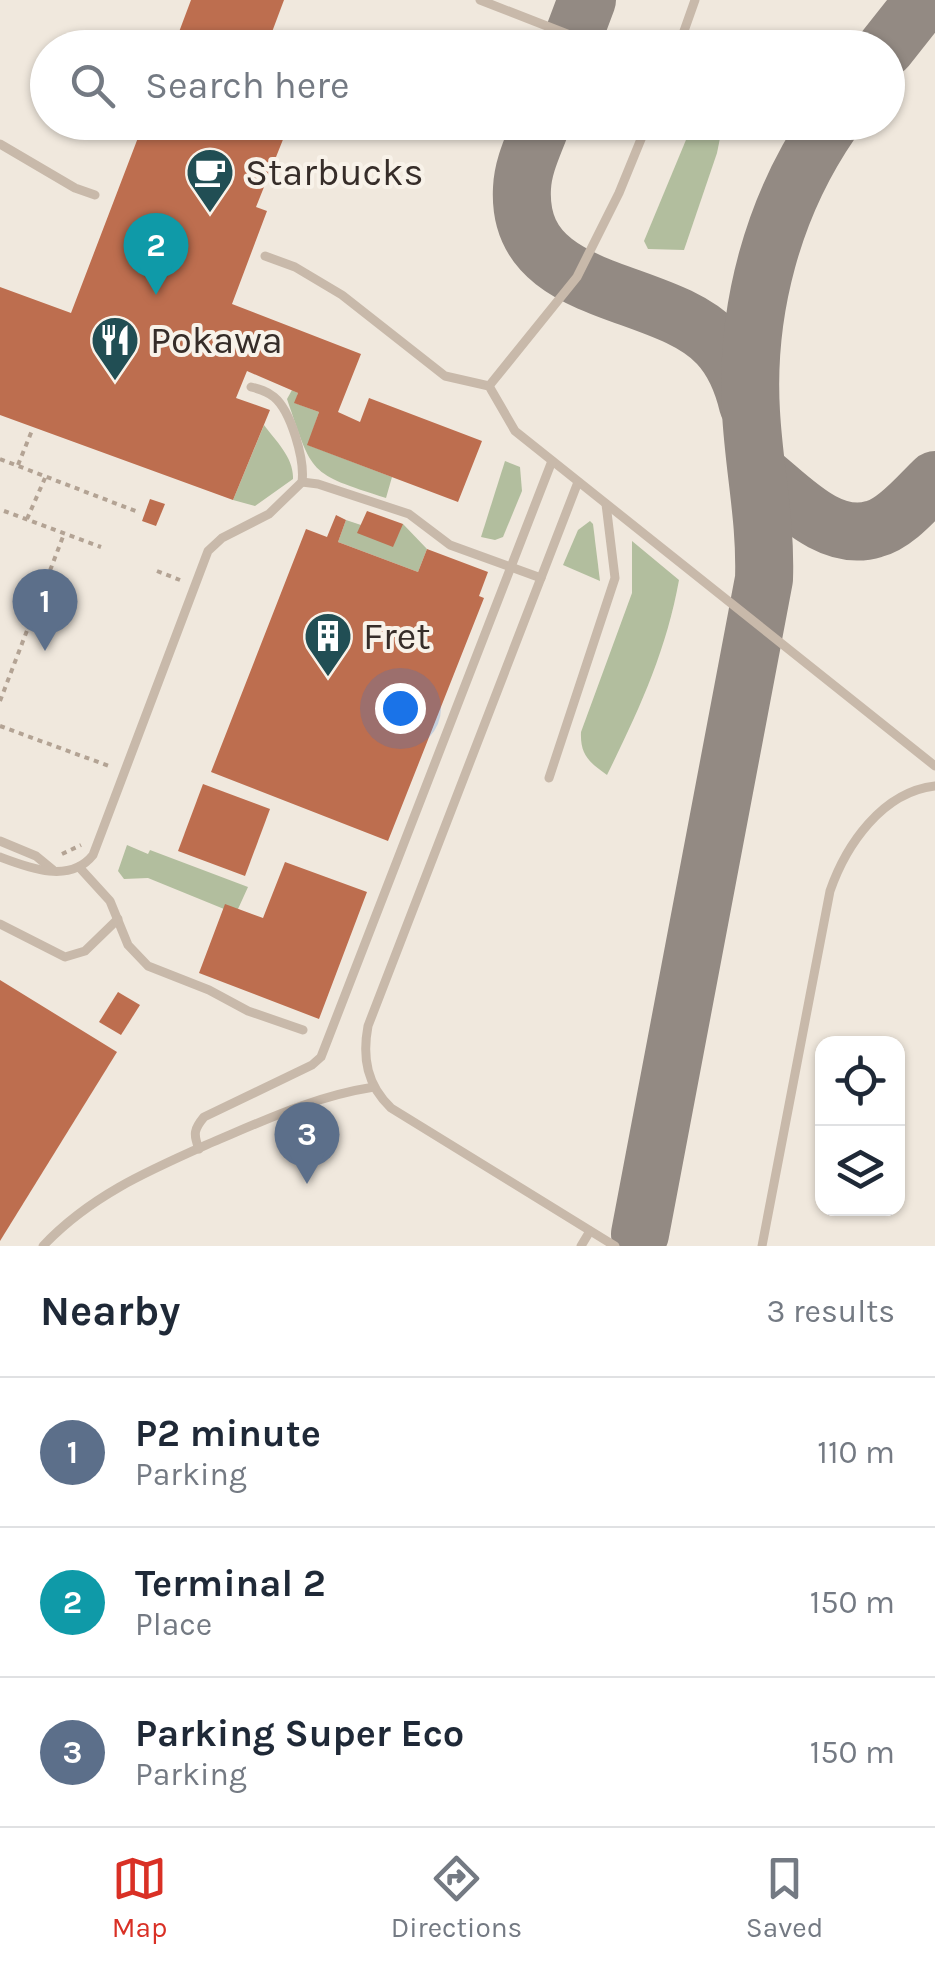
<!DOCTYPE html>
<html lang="en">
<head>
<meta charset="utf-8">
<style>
  :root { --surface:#fff; --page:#f6f6f7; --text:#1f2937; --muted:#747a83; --line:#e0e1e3; --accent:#d93025 }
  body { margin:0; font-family:Karla,sans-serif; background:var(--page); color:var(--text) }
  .controls { position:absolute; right:30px; bottom:30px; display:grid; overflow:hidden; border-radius:20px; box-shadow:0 2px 8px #0004 }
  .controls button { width:90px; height:90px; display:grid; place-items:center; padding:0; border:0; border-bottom:2px solid var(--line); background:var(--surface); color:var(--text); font:50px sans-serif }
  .you { position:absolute; left:400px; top:708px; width:35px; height:35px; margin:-25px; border:8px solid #fff; border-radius:50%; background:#1a73e8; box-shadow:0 0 0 15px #1a73e833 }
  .badge { display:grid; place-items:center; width:65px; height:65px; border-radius:50%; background:var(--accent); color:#fff; font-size:32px; font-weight:700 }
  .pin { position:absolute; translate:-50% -82px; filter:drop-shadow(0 2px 5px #0008) }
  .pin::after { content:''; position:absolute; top:52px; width:35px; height:30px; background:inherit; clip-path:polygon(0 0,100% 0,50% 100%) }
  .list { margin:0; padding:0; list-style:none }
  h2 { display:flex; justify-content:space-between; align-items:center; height:130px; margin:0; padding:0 40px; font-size:42px }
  h2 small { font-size:32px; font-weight:400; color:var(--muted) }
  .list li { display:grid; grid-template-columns:65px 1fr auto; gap:30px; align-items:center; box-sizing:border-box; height:150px; padding:0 40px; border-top:2px solid var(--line) }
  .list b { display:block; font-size:38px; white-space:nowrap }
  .list p { margin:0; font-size:32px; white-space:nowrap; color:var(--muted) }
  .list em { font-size:32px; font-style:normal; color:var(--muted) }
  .icon { flex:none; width:55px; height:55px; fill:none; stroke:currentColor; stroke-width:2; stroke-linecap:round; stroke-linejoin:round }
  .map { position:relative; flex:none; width:935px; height:1246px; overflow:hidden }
  .search { position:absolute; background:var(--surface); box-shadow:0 2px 8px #0004; left:30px; right:30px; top:30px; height:110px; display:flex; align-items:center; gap:25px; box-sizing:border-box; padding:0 35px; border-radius:55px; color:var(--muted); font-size:38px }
  .sheet { height:580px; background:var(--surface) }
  nav { display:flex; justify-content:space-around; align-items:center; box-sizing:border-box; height:140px; border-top:2px solid var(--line); background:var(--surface); font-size:28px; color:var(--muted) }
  nav a { display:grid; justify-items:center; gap:5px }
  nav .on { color:var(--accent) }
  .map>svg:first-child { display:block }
  .green { fill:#b2be9e }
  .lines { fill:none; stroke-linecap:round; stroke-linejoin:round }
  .taxiway { stroke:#938a83; stroke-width:58 }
  .building { fill:#bd6e4f }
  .path { stroke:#b3a394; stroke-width:4; stroke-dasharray:5 5; stroke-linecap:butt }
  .lane { stroke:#c8b9aa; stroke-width:9 }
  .labels { text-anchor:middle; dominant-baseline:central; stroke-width:8; stroke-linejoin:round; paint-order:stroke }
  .poi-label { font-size:38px; fill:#362d29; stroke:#f8f2e9; text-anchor:start }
</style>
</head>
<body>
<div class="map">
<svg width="935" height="1246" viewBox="0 0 935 1246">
  <rect width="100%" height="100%" fill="#f0e8dd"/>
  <!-- green -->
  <g class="green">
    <path d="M 693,123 L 723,123 L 717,153 L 684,250 L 648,249 L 644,241 Z"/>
    <path d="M 292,390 L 298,393 L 295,403 L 319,412 L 308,445 L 392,477 L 386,498 C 308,473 313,475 287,399 Z"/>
    <path d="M 264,425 C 276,441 294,458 293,479 L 255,506 L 233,500 Z"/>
    <path d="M 505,461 L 520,467 L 522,491 L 503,537 L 495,540 L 481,537 Z"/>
    <path d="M 346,520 L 361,525 L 403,524 L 427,549 L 418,572 L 338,542 Z"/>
    <path d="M 590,521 L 593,524 L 600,581 L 563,565 L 578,530 Z"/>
    <path d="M 632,541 L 679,580 C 666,652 639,710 607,775 C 589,762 580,755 581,732 L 632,593 Z"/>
    <path d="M 127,845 L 148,854 L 150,850 L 248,887 L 238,909 L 224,909 L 148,878 L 124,879 L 118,871 Z"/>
  </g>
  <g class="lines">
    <!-- taxiway -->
    <g class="taxiway">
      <path d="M 569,48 L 587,0"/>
      <path d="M 886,48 L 924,0"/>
      <path d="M 542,122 C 534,144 523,165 522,188 C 516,299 662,284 718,344 C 733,360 743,384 748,405"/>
      <path d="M 758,472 C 790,497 829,543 874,529 C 897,523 918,496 935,480"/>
      <path d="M 640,1234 L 764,579 C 766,520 754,469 751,412 C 745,310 773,206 831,122"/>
    </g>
  </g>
  <!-- building -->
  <g class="building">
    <path d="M 191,0 L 284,0 L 266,48 L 173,48 Z"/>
    <path d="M 144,122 L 290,122 L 256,207 L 267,211 L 232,304 L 361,354 L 338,412 L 360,422 L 369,398 L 482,441 L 458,502 L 307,445 L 319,412 L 294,403 L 298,393 L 247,371 L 236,398 L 270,410 L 233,500 L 0,415 L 0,287 L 71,313 Z"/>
    <path d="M 150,499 L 165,504 L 156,526 L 142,521 Z"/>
    <path d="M 367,511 L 403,524 L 393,547 L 357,533 Z"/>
    <path d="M 336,515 L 346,520 L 338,542 L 418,572 L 427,549 L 488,572 L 479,596 L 484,598 L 388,841 L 211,772 L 306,529 L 327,537 Z"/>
    <path d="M 203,784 L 270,809 L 245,876 L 178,851 Z"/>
    <path d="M 285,862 L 367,892 L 319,1019 L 199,973 L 225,904 L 263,918 Z"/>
    <path d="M 0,980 L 117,1052 L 0,1241 Z"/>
    <path d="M 118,992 L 140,1005 L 121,1035 L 99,1022 Z"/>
  </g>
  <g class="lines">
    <!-- path -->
    <g class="path">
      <path d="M 0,459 L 138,512"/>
      <path d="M 18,465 L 33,428"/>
      <path d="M 4,511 L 101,547"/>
      <path d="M 27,519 L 45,478"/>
      <path d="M 157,571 L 180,580"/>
      <path d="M 0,701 L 64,534"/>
      <path d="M 0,726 L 109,766"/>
      <path d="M 62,854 L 81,845"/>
    </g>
    <!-- lane -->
    <g class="lane">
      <path d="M 480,0 L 603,48"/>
      <path d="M 678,48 L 695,0"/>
      <path d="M 0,144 L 75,188 L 95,195"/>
      <path d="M 265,256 L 295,267 L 342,295 L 445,376 L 489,386 L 515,431 L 935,766"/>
      <path d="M 489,386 L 577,277 L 619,193 L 648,122"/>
      <path d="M 302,482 L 318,484 L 409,514 L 450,545 L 541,578"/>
      <path d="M 578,482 L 368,1026 C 362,1058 367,1085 391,1108 L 615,1246"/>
      <path d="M 549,778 L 615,578 L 606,504"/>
      <path d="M 0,841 L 36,856 L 53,870"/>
      <path d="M 0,857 C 29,868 70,884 93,855 L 208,551 L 222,538 L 269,514 L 302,482 C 305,460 291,411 274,397 C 267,391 259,389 251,387"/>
      <path d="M 79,867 L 110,901 L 128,945 L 148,966 L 209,990 L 248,1011 L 303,1030"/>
      <path d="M 0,924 L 65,957 L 85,951 L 118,919"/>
      <path d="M 199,1149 C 193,1134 194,1129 204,1117 L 312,1065 L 321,1057 L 552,461"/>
      <path d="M 43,1246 C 91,1195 150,1170 213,1142 C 267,1119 316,1096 374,1087"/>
      <path d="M 581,1246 L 590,1231"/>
      <path d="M 762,1246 L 830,891 C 846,845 882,792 935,786"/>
    </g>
  </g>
  <!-- icons -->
  <defs>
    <g id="cafe-pin" transform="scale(2.5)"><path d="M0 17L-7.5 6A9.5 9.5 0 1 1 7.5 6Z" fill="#214e54" stroke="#f8f2e9"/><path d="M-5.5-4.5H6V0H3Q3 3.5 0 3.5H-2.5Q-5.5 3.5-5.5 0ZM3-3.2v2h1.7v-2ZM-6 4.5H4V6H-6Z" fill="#fff"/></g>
    <g id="restaurant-pin" transform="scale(2.5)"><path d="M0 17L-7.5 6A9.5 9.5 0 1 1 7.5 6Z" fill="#214e54" stroke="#f8f2e9"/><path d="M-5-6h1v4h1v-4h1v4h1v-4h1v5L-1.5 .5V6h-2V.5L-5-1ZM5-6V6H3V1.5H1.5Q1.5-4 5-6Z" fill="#fff"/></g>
    <g id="building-pin" transform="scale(2.5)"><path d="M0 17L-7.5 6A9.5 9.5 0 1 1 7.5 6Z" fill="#214e54" stroke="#f8f2e9"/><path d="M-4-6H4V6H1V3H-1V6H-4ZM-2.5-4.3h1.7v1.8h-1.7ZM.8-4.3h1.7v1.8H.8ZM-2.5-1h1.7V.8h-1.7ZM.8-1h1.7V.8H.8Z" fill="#fff"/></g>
  </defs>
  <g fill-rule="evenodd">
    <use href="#cafe-pin" x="210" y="172"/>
    <use href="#restaurant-pin" x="115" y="340"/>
    <use href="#building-pin" x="328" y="636"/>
  </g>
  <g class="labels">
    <!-- poi labels -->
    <g class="poi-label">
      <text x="245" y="172">Starbucks</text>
      <text x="150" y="340">Pokawa</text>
      <text x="363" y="636">Fret</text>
    </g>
  </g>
</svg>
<div class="controls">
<button><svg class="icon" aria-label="locate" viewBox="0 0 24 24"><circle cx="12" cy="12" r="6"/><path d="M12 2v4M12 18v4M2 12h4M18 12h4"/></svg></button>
<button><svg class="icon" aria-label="layers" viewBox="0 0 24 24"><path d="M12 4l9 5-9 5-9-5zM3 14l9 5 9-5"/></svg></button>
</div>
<div class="you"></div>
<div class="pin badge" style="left:45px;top:651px;background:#5c6f8a">1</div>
<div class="pin badge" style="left:156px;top:295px;background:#0f9aa8">2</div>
<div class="pin badge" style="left:307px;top:1184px;background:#5c6f8a">3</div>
<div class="search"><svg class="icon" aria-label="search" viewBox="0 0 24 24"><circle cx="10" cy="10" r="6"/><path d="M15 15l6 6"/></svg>Search here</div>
</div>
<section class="sheet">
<h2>Nearby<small>3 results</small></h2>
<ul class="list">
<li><span class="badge" style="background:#5c6f8a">1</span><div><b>P2 minute</b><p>Parking</p></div><em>110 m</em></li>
<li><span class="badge" style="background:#0f9aa8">2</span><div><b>Terminal 2</b><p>Place</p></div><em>150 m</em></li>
<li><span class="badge" style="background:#5c6f8a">3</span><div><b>Parking Super Eco</b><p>Parking</p></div><em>150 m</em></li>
</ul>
</section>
<nav>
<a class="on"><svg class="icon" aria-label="map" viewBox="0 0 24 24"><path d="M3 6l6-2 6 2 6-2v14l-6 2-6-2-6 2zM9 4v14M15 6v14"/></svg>Map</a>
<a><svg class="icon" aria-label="directions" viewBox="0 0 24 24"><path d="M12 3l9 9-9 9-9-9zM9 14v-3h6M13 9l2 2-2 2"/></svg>Directions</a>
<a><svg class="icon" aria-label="saved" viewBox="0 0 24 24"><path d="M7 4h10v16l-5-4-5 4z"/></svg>Saved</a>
</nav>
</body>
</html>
